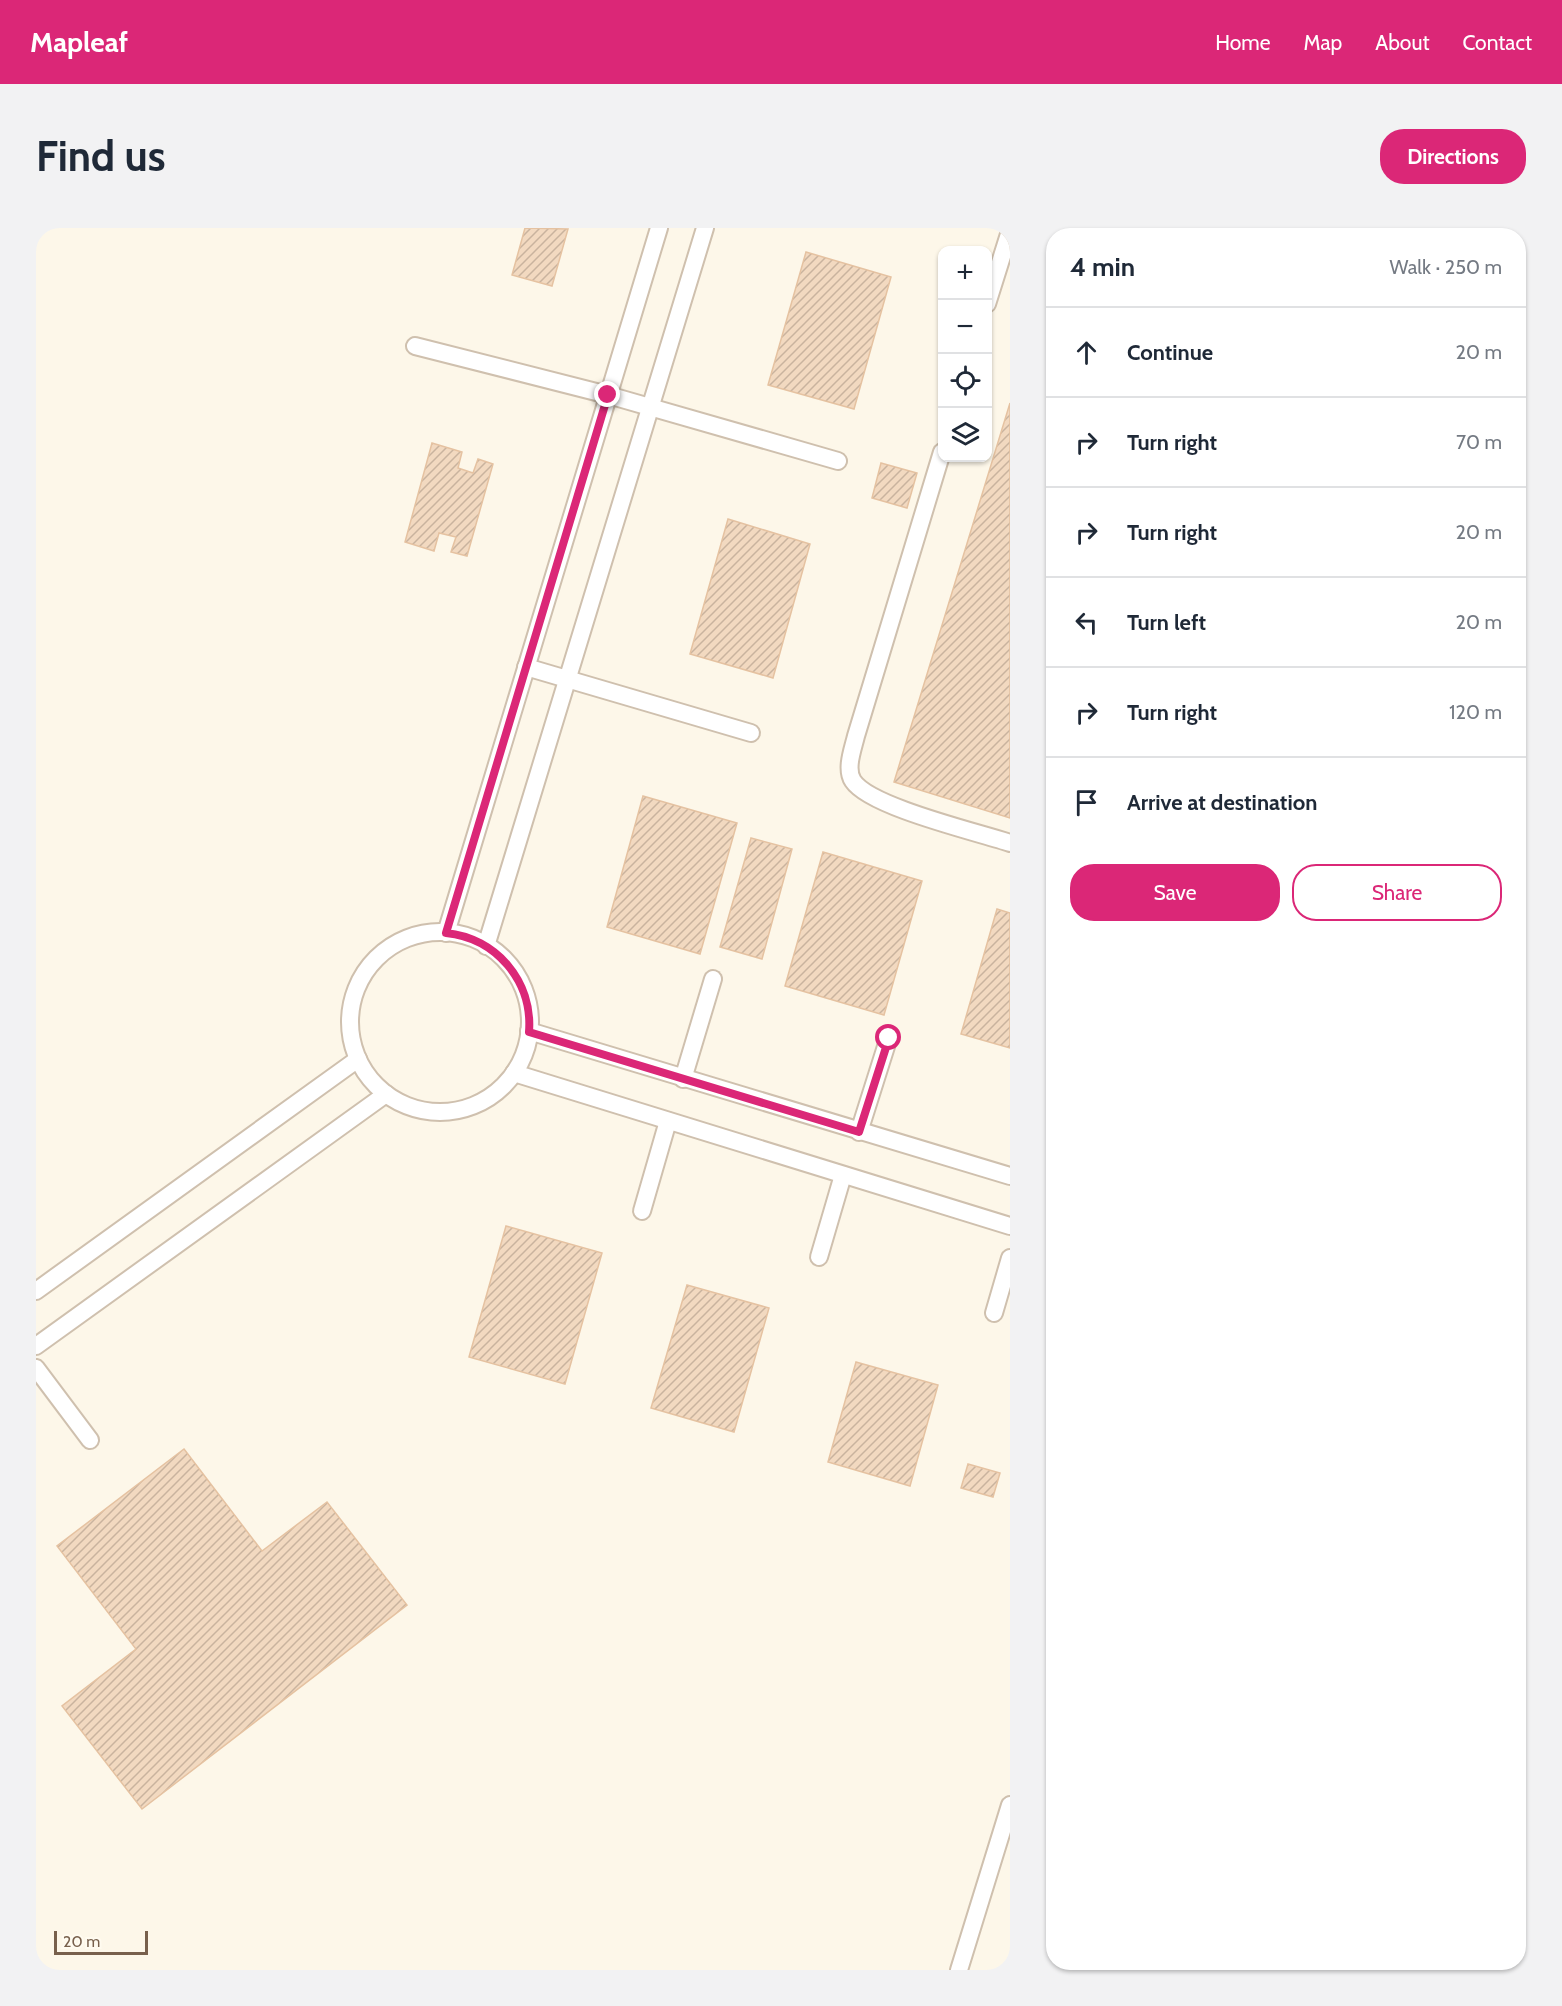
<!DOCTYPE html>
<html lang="en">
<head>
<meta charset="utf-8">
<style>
  :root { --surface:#fff; --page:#f2f2f3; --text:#1f2937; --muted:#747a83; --line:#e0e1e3; --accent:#db2777 }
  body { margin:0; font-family:Cabin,sans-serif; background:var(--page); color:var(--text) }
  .controls { position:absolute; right:18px; top:18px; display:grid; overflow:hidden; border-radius:12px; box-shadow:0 2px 4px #0004 }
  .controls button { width:54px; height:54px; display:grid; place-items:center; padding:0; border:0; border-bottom:2px solid var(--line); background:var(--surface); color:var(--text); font:30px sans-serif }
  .scale { position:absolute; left:18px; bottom:15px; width:94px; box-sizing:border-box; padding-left:6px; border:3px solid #78604c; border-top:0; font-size:16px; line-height:21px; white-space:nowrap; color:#78604c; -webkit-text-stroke:4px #fffbf0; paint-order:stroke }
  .stop { position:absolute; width:18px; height:18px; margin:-14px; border:4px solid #db2777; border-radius:50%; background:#fff }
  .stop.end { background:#db2777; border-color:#fff; box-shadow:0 2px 6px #0008 }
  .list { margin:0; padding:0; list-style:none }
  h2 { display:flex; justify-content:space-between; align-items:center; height:78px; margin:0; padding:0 24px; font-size:26px }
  h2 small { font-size:20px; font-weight:400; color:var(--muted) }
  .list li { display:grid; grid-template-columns:39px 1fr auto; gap:18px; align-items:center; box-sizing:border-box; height:90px; padding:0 24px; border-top:2px solid var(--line) }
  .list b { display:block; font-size:22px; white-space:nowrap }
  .list em { font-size:20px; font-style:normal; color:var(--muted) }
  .actions { display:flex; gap:12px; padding:18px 24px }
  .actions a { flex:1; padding:14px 0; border:2px solid var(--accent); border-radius:24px; text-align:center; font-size:21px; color:var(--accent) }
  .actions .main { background:var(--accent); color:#fff }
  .icon { flex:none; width:33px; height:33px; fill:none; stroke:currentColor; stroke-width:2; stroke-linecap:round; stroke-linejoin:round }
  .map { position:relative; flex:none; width:974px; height:1742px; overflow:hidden; border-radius:24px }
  header { display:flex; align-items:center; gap:36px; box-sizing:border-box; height:84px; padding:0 30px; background:var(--accent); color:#fff }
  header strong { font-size:28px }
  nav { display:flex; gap:33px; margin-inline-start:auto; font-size:21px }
  .intro { display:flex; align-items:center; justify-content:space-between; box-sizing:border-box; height:144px; padding:0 36px }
  h1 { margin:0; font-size:42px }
  .button { padding:15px 27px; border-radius:24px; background:var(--accent); color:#fff; font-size:21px; font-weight:700 }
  main { display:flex; gap:36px; padding:0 36px }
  aside { flex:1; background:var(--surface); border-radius:24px; box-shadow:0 2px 4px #0004 }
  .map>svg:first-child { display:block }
  .building { fill:url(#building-hatch); stroke:#e5c2a1; stroke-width:1.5 }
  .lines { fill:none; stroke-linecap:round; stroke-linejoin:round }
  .lane-casing { stroke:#cfc0ae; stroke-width:20 }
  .lane { stroke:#fff; stroke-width:16 }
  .route { stroke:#db2777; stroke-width:8 }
</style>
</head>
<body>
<header>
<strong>Mapleaf</strong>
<nav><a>Home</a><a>Map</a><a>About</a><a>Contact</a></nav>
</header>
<div class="intro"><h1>Find us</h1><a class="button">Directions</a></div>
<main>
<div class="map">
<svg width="974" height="1742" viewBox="0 0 974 1742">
  <defs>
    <pattern id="building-hatch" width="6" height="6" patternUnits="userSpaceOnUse" patternTransform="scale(1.5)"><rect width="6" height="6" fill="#f2d9c0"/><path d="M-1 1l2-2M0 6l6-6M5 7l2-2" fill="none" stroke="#c9b39e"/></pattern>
  </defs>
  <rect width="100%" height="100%" fill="#fdf7e9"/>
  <!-- building -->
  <g class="building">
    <path d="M 489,0 L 532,1 L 516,58 L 476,47 Z"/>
    <path d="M 770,24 L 855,49 L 818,181 L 732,157 Z"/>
    <path d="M 974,175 L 974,590 L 858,554 Z"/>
    <path d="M 396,215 L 426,224 L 422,240 L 437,245 L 442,231 L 457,236 L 431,328 L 415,324 L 420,309 L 403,305 L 398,323 L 369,314 Z"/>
    <path d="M 845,235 L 881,245 L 871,280 L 836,270 Z"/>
    <path d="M 692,291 L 774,316 L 737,450 L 654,426 Z"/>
    <path d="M 607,568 L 701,595 L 664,726 L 571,699 Z"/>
    <path d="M 715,610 L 756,621 L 726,731 L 684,719 Z"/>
    <path d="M 787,624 L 886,653 L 848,787 L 749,758 Z"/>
    <path d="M 961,681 L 974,685 L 974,820 L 925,806 Z"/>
    <path d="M 470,998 L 566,1025 L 529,1156 L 433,1129 Z"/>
    <path d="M 651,1057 L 733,1080 L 698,1204 L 615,1180 Z"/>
    <path d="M 820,1134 L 902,1157 L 874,1258 L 792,1234 Z"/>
    <path d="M 148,1221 L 226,1323 L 291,1274 L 371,1377 L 106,1581 L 26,1478 L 100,1421 L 21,1318 Z"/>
    <path d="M 932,1236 L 964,1245 L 957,1269 L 925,1260 Z"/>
  </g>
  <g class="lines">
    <!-- lane casing -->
    <g class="lane-casing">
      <g id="lane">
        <path d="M 951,76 L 974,3"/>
        <path d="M 379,118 L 572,167 L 802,233"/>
        <path d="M 906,224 L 820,508 C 817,521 809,541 817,553 C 834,579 941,604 974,615"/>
        <path d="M 490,439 L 715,505"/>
        <circle cx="404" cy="794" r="90"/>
        <path d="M 410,705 L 623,0"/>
        <path d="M 450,718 L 669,0"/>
        <path d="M 493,803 L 974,948"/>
        <path d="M 478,845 L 974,998"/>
        <path d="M 647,851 L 677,751"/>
        <path d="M 823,904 L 853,809"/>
        <path d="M 606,983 L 632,893"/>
        <path d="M 783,1029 L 807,947"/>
        <path d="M 0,1063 L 322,831"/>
        <path d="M 958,1085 L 974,1030"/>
        <path d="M 0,1118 L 350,866"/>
        <path d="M 0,1140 L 54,1212"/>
        <path d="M 923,1742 L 974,1577"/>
      </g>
    </g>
    <!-- lane -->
    <use href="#lane" class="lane"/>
  </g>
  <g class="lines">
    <!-- route -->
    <path class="route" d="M 572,167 L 410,705 C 460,710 497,753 493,804 L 823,904 L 853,810"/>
  </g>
</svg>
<div class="controls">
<button>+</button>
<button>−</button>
<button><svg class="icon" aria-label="locate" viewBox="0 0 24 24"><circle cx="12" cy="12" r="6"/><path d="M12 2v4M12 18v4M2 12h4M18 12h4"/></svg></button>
<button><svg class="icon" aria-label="layers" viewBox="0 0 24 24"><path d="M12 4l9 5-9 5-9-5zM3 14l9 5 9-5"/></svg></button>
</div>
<div class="scale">20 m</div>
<div class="stop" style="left:853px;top:810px"></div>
<div class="stop end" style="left:572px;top:167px"></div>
</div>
<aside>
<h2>4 min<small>Walk · 250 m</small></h2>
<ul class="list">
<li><svg class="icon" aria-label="ahead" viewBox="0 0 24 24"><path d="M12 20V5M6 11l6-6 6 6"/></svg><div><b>Continue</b></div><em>20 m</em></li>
<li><svg class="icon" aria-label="right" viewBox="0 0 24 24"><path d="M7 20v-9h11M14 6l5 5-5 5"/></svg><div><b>Turn right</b></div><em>70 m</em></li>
<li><svg class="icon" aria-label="right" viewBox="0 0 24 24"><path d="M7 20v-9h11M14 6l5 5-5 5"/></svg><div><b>Turn right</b></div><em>20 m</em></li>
<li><svg class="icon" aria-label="left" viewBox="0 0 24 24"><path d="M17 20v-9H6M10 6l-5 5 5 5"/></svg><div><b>Turn left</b></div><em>20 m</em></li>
<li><svg class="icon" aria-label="right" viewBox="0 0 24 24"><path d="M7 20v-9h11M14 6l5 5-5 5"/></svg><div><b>Turn right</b></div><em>120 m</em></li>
<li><svg class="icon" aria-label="arrive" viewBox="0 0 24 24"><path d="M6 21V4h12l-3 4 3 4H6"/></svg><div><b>Arrive at destination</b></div></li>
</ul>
<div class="actions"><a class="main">Save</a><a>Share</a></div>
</aside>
</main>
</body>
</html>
